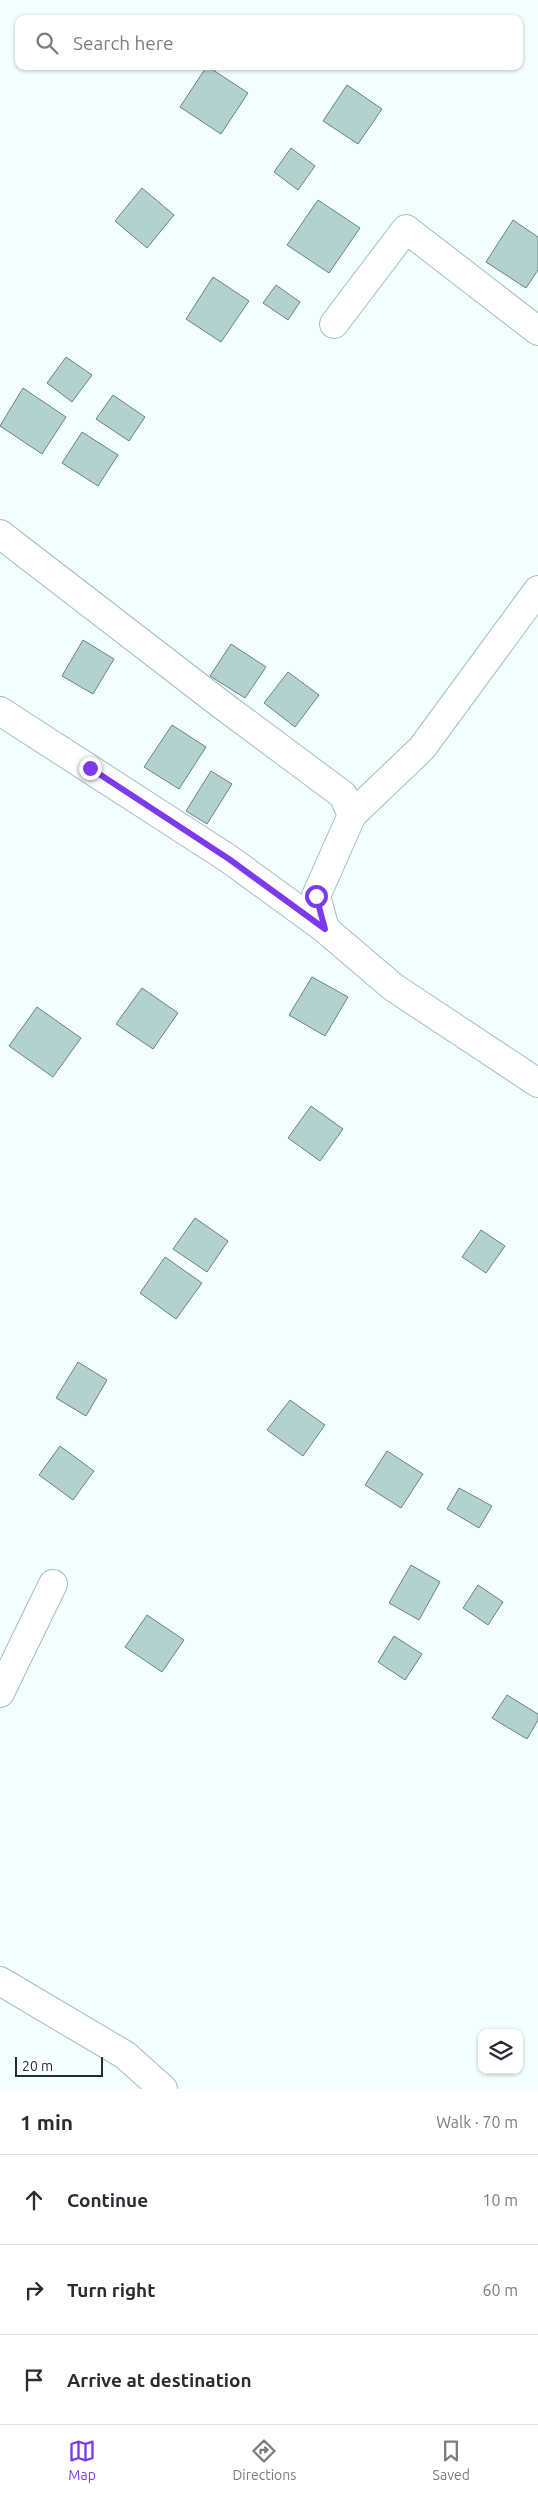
<!DOCTYPE html>
<html lang="en">
<head>
<meta charset="utf-8">
<style>
  :root { --surface:#fff; --page:#f7f7f7; --text:#2b2b33; --muted:#7c7c81; --line:#e1e1e2; --accent:#7c3aed }
  body { margin:0; font-family:Ubuntu,sans-serif; background:var(--page); color:var(--text) }
  .controls { position:absolute; right:15px; bottom:15px; display:grid; overflow:hidden; border-radius:10px; box-shadow:0 1px 4px #0004 }
  .controls button { width:45px; height:45px; display:grid; place-items:center; padding:0; border:0; border-bottom:1px solid var(--line); background:var(--surface); color:var(--text); font:25px sans-serif }
  .scale { position:absolute; left:15px; bottom:12px; width:88px; box-sizing:border-box; padding-left:5px; border:2px solid #222e2d; border-top:0; font-size:14px; line-height:18px; white-space:nowrap; color:#222e2d; -webkit-text-stroke:4px #fff; paint-order:stroke }
  .stop { position:absolute; width:15px; height:15px; margin:-11px; border:4px solid #7c3aed; border-radius:50%; background:#fff }
  .stop.end { background:#7c3aed; border-color:#fff; box-shadow:0 1px 5px #0008 }
  .list { margin:0; padding:0; list-style:none }
  h2 { display:flex; justify-content:space-between; align-items:center; height:65px; margin:0; padding:0 20px; font-size:21px }
  h2 small { font-size:16px; font-weight:400; color:var(--muted) }
  .list li { display:grid; grid-template-columns:32px 1fr auto; gap:15px; align-items:center; box-sizing:border-box; height:90px; padding:0 20px; border-top:1px solid var(--line) }
  .list b { display:block; font-size:19px; white-space:nowrap }
  .list em { font-size:16px; font-style:normal; color:var(--muted) }
  .icon { flex:none; width:28px; height:28px; fill:none; stroke:currentColor; stroke-width:2; stroke-linecap:round; stroke-linejoin:round }
  .map { position:relative; flex:none; width:538px; height:2089px; overflow:hidden }
  .search { position:absolute; background:var(--surface); box-shadow:0 1px 4px #0004; left:15px; right:15px; top:15px; height:55px; display:flex; align-items:center; gap:12px; box-sizing:border-box; padding:0 18px; border-radius:10px; color:var(--muted); font-size:19px }
  .sheet { height:335px; background:var(--surface) }
  nav { display:flex; justify-content:space-around; align-items:center; box-sizing:border-box; height:70px; border-top:1px solid var(--line); background:var(--surface); font-size:14px; color:var(--muted) }
  nav a { display:grid; justify-items:center; gap:2px }
  nav .on { color:var(--accent) }
  .map>svg:first-child { display:block }
  .building { fill:#b2d1cf; stroke:#688482 }
  .lines { fill:none; stroke-linecap:round; stroke-linejoin:round }
  .minor-casing { stroke:#a1bfbd; stroke-width:30 }
  .minor { stroke:#fff; stroke-width:28 }
  .route { stroke:#7c3aed; stroke-width:6 }
</style>
</head>
<body>
<div class="map">
<svg width="538" height="2089" viewBox="0 0 538 2089">
  <rect width="100%" height="100%" fill="#f2fffe"/>
  <!-- building -->
  <g class="building">
    <path d="M 207,66 L 248,93 L 221,134 L 180,107 Z"/>
    <path d="M 347,85 L 382,109 L 358,144 L 323,121 Z"/>
    <path d="M 291,148 L 315,166 L 298,190 L 274,172 Z"/>
    <path d="M 142,188 L 174,215 L 147,248 L 115,221 Z"/>
    <path d="M 318,200 L 360,228 L 329,273 L 287,245 Z"/>
    <path d="M 513,220 L 538,237 L 538,270 L 526,288 L 486,262 Z"/>
    <path d="M 213,277 L 249,301 L 221,342 L 186,319 Z"/>
    <path d="M 276,285 L 300,302 L 288,320 L 263,303 Z"/>
    <path d="M 66,357 L 92,375 L 72,402 L 47,383 Z"/>
    <path d="M 23,388 L 66,417 L 42,454 L 0,426 Z"/>
    <path d="M 113,395 L 145,417 L 129,441 L 96,419 Z"/>
    <path d="M 82,432 L 118,455 L 98,486 L 62,463 Z"/>
    <path d="M 83,640 L 114,659 L 93,694 L 62,676 Z"/>
    <path d="M 231,644 L 266,667 L 245,698 L 210,676 Z"/>
    <path d="M 288,672 L 319,695 L 295,727 L 264,703 Z"/>
    <path d="M 172,725 L 206,747 L 179,789 L 144,767 Z"/>
    <path d="M 211,771 L 232,784 L 207,824 L 186,811 Z"/>
    <path d="M 312,977 L 348,997 L 325,1036 L 289,1015 Z"/>
    <path d="M 142,988 L 178,1013 L 153,1049 L 116,1024 Z"/>
    <path d="M 37,1007 L 81,1038 L 53,1077 L 9,1046 Z"/>
    <path d="M 311,1106 L 343,1129 L 320,1161 L 288,1138 Z"/>
    <path d="M 195,1218 L 228,1241 L 207,1272 L 173,1249 Z"/>
    <path d="M 481,1230 L 505,1246 L 486,1273 L 462,1257 Z"/>
    <path d="M 165,1257 L 202,1283 L 176,1319 L 140,1293 Z"/>
    <path d="M 78,1362 L 107,1380 L 86,1416 L 56,1398 Z"/>
    <path d="M 290,1400 L 325,1425 L 303,1456 L 267,1430 Z"/>
    <path d="M 60,1446 L 94,1471 L 73,1500 L 39,1475 Z"/>
    <path d="M 387,1451 L 423,1474 L 401,1508 L 365,1485 Z"/>
    <path d="M 459,1488 L 492,1506 L 479,1528 L 447,1509 Z"/>
    <path d="M 411,1565 L 440,1582 L 419,1620 L 389,1603 Z"/>
    <path d="M 478,1585 L 503,1602 L 488,1625 L 463,1608 Z"/>
    <path d="M 147,1615 L 184,1640 L 162,1672 L 125,1647 Z"/>
    <path d="M 394,1636 L 422,1654 L 405,1680 L 378,1662 Z"/>
    <path d="M 507,1695 L 538,1714 L 538,1720 L 527,1739 L 492,1718 Z"/>
  </g>
  <g class="lines">
    <!-- minor casing -->
    <g class="minor-casing">
      <g id="minor">
        <path d="M 334,324 L 406,229 L 538,331"/>
        <path d="M 0,534 L 222,705 L 343,795 L 352,815 L 316,896 L 325,929 L 393,987 L 538,1083"/>
        <path d="M 0,711 L 229,859 L 325,929"/>
        <path d="M 352,815 L 422,748 L 538,590"/>
        <path d="M 0,1693 L 53,1584"/>
        <path d="M 0,1981 L 125,2055 L 163,2089"/>
      </g>
    </g>
    <!-- minor -->
    <use href="#minor" class="minor"/>
  </g>
  <g class="lines">
    <!-- route -->
    <path class="route" d="M 90,768 L 229,859 L 325,929 L 316,896"/>
  </g>
</svg>
<div class="controls">
<button><svg class="icon" aria-label="layers" viewBox="0 0 24 24"><path d="M12 4l9 5-9 5-9-5zM3 14l9 5 9-5"/></svg></button>
</div>
<div class="scale">20 m</div>
<div class="stop" style="left:316px;top:896px"></div>
<div class="stop end" style="left:90px;top:768px"></div>
<div class="search"><svg class="icon" aria-label="search" viewBox="0 0 24 24"><circle cx="10" cy="10" r="6"/><path d="M15 15l6 6"/></svg>Search here</div>
</div>
<section class="sheet">
<h2>1 min<small>Walk · 70 m</small></h2>
<ul class="list">
<li><svg class="icon" aria-label="ahead" viewBox="0 0 24 24"><path d="M12 20V5M6 11l6-6 6 6"/></svg><div><b>Continue</b></div><em>10 m</em></li>
<li><svg class="icon" aria-label="right" viewBox="0 0 24 24"><path d="M7 20v-9h11M14 6l5 5-5 5"/></svg><div><b>Turn right</b></div><em>60 m</em></li>
<li><svg class="icon" aria-label="arrive" viewBox="0 0 24 24"><path d="M6 21V4h12l-3 4 3 4H6"/></svg><div><b>Arrive at destination</b></div></li>
</ul>
</section>
<nav>
<a class="on"><svg class="icon" aria-label="map" viewBox="0 0 24 24"><path d="M3 6l6-2 6 2 6-2v14l-6 2-6-2-6 2zM9 4v14M15 6v14"/></svg>Map</a>
<a><svg class="icon" aria-label="directions" viewBox="0 0 24 24"><path d="M12 3l9 9-9 9-9-9zM9 14v-3h6M13 9l2 2-2 2"/></svg>Directions</a>
<a><svg class="icon" aria-label="saved" viewBox="0 0 24 24"><path d="M7 4h10v16l-5-4-5 4z"/></svg>Saved</a>
</nav>
</body>
</html>
